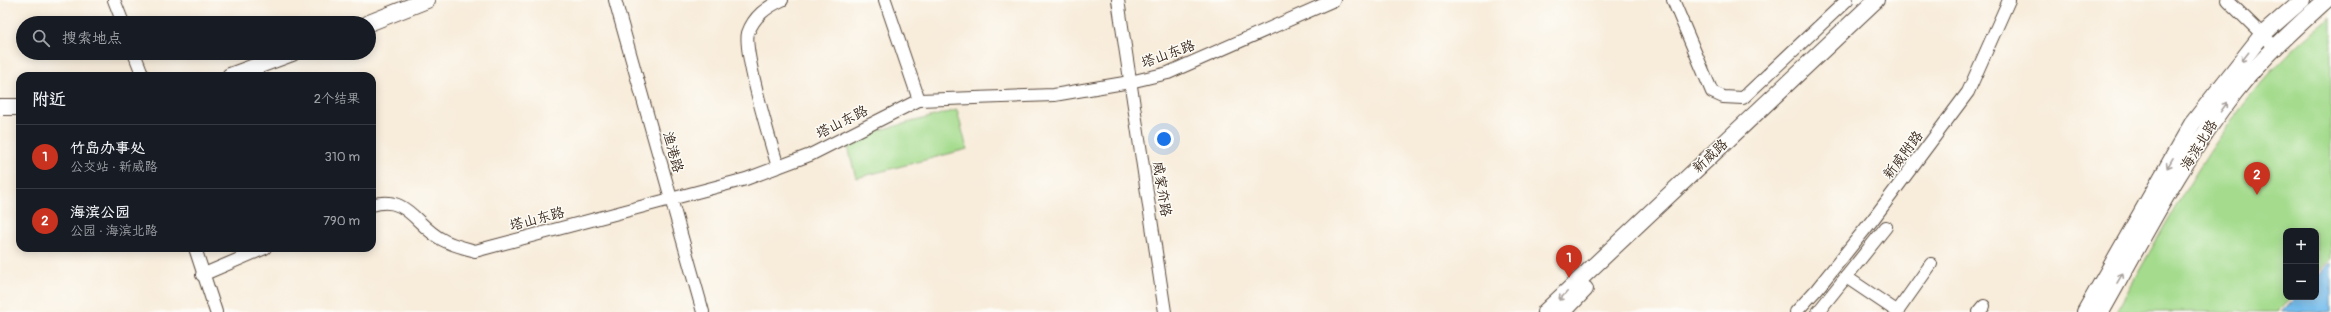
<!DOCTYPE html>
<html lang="zh">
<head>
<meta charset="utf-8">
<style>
  :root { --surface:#171b24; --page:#20242c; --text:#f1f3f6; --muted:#9ea1a6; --line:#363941; --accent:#c8321e }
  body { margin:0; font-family:Pangolin,"LXGW WenKai TC",sans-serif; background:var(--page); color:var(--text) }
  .controls { position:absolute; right:12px; bottom:12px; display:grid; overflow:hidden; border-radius:8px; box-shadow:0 2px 10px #0003 }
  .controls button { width:36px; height:36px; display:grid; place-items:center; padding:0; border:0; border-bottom:1px solid var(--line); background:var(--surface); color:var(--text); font:20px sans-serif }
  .you { position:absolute; left:1164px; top:139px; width:14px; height:14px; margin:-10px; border:3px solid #fff; border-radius:50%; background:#1a73e8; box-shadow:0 0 0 6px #1a73e833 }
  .badge { display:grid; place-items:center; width:26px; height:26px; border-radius:50%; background:var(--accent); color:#fff; font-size:13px; font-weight:700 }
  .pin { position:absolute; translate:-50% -33px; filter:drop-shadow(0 1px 2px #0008) }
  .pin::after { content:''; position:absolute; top:21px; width:14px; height:12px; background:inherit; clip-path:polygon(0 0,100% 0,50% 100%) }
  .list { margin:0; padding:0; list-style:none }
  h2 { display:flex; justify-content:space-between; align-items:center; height:52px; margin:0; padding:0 16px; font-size:17px }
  h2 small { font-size:13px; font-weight:400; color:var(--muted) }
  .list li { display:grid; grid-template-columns:26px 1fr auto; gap:12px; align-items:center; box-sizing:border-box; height:64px; padding:0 16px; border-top:1px solid var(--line) }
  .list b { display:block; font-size:15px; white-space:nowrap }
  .list p { margin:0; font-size:13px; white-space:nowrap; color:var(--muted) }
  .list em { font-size:13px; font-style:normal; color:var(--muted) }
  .icon { flex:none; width:22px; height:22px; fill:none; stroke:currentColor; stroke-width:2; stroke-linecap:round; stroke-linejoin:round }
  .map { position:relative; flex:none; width:2331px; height:312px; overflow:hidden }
  .search { position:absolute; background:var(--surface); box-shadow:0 2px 10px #0003; left:16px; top:16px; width:360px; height:44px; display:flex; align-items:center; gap:10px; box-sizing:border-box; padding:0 14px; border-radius:22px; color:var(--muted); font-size:15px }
  .panel { position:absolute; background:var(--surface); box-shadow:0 2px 10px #0003; left:16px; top:72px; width:360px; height:180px; border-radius:12px }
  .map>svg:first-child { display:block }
  .green { fill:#a4db8d; stroke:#708256 }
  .water { fill:#76beee; stroke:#587486 }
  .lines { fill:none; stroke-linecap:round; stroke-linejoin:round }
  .minor-casing { stroke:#57473a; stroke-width:14 }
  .major-casing { stroke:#57473a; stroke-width:18 }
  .minor { stroke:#fff; stroke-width:12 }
  .major { stroke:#fff; stroke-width:16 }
  .oneway { stroke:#a79f9a }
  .labels { text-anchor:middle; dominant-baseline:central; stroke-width:3; stroke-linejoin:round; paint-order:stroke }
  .street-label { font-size:14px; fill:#3b2a1e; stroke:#fdfcf7 }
</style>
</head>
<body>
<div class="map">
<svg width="2331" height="312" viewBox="0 0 2331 312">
  <rect width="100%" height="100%" fill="#fdfcf7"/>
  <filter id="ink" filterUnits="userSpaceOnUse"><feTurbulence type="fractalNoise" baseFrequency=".025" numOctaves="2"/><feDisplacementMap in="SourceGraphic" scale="8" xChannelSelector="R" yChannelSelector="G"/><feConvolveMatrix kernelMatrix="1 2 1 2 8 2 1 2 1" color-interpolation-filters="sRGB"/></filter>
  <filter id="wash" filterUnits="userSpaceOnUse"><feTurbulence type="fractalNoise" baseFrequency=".012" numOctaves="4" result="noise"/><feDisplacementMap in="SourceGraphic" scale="16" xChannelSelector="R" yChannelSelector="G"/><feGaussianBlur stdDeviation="0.9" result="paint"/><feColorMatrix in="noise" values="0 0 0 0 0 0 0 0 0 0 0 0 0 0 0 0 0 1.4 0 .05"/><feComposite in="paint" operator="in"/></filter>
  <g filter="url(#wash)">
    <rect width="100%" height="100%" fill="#f8ecda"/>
    <!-- green -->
    <g class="green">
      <path d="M 2331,17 L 2331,260 L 2316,274 L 2316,231 L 2286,231 L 2286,297 L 2293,297 L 2278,312 L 2116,312 C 2176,207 2232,92 2331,17 Z"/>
      <path d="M 957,110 L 967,149 L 856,178 L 846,139 Z"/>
    </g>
    <!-- water -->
    <path class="water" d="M 2331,263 L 2331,312 L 2282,312 L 2297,297 L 2316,297 L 2316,278 Z"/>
  </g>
  <g filter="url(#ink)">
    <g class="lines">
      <!-- minor casing -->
      <g class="minor-casing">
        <g id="minor">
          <path d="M 114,0 L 123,23"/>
          <path d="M 615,0 L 703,312"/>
          <path d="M 885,0 L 919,100"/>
          <path d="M 1118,0 L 1165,312"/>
          <path d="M 1673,0 L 1712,92 L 1723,97 L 1743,98 L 1847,0"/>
          <path d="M 2227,0 L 2274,46"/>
          <path d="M 134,53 L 143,76"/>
          <path d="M 778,167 C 771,144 743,51 748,33 C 754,16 767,7 782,0"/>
          <path d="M 372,205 C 408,194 416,227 443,240 C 452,245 465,248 475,251 L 746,179 L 810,155 L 919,100 L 1054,95 L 1130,82 L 1168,73 L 1334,0"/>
          <path d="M 195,248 L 216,312"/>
          <path d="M 202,275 L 265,248"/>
          <path d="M 1846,277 L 1898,312"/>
          <path d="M 1796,312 L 1817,289 L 1874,218 L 1968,92 L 2009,0"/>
          <path d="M 1818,312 L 1886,227"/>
          <path d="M 1897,312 L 1931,264"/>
          <path d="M 1979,312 L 1984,306"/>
        </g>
      </g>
      <!-- major casing -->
      <g class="major-casing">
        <g id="major">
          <path d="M 369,23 L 427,0"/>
          <path d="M 230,76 L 292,53"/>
          <path d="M 0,107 L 20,107"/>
          <path d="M 1545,312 L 1876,0"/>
          <path d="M 1563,312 L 1585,289"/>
          <path d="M 2085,312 L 2192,124 L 2262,35 L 2302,0"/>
          <path d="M 2101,312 C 2143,238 2182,160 2235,92 C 2262,58 2294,29 2326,0"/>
        </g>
      </g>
      <!-- minor -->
      <use href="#minor" class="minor"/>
      <!-- major -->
      <use href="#major" class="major"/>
    </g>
    <!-- one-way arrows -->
    <defs><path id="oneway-shaft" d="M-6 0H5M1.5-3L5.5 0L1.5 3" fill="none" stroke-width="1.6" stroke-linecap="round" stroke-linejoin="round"/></defs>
    <g class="oneway">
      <use href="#oneway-shaft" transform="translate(2245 57) rotate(128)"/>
      <use href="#oneway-shaft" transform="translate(2224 107) rotate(-54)"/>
      <use href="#oneway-shaft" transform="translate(2170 163) rotate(120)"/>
      <use href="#oneway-shaft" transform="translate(2120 278) rotate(-60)"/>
      <use href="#oneway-shaft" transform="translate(1563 296) rotate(135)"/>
    </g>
  </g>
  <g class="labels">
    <!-- street labels -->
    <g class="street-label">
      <text transform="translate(1168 54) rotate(-20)">塔山东路</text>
      <text transform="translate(842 122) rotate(-27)">塔山东路</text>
      <text transform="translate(2199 145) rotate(-58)">海滨北路</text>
      <text transform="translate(673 152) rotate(74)">渔港路</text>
      <text transform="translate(1903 155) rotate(-53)">新威附路</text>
      <text transform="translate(1710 156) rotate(-43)">新威路</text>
      <text transform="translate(1162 189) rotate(81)">威家夼路</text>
      <text transform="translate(537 219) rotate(-15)">塔山东路</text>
    </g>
  </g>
</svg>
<div class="controls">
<button>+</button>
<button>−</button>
</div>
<div class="you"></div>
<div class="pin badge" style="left:1569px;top:278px">1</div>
<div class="pin badge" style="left:2257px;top:195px">2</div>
<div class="search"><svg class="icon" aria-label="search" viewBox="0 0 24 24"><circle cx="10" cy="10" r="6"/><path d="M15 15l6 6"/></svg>搜索地点</div>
<section class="panel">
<h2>附近<small>2个结果</small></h2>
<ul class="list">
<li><span class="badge">1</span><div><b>竹岛办事处</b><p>公交站 · 新威路</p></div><em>310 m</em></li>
<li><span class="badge">2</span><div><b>海滨公园</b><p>公园 · 海滨北路</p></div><em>790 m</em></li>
</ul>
</section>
</div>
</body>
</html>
